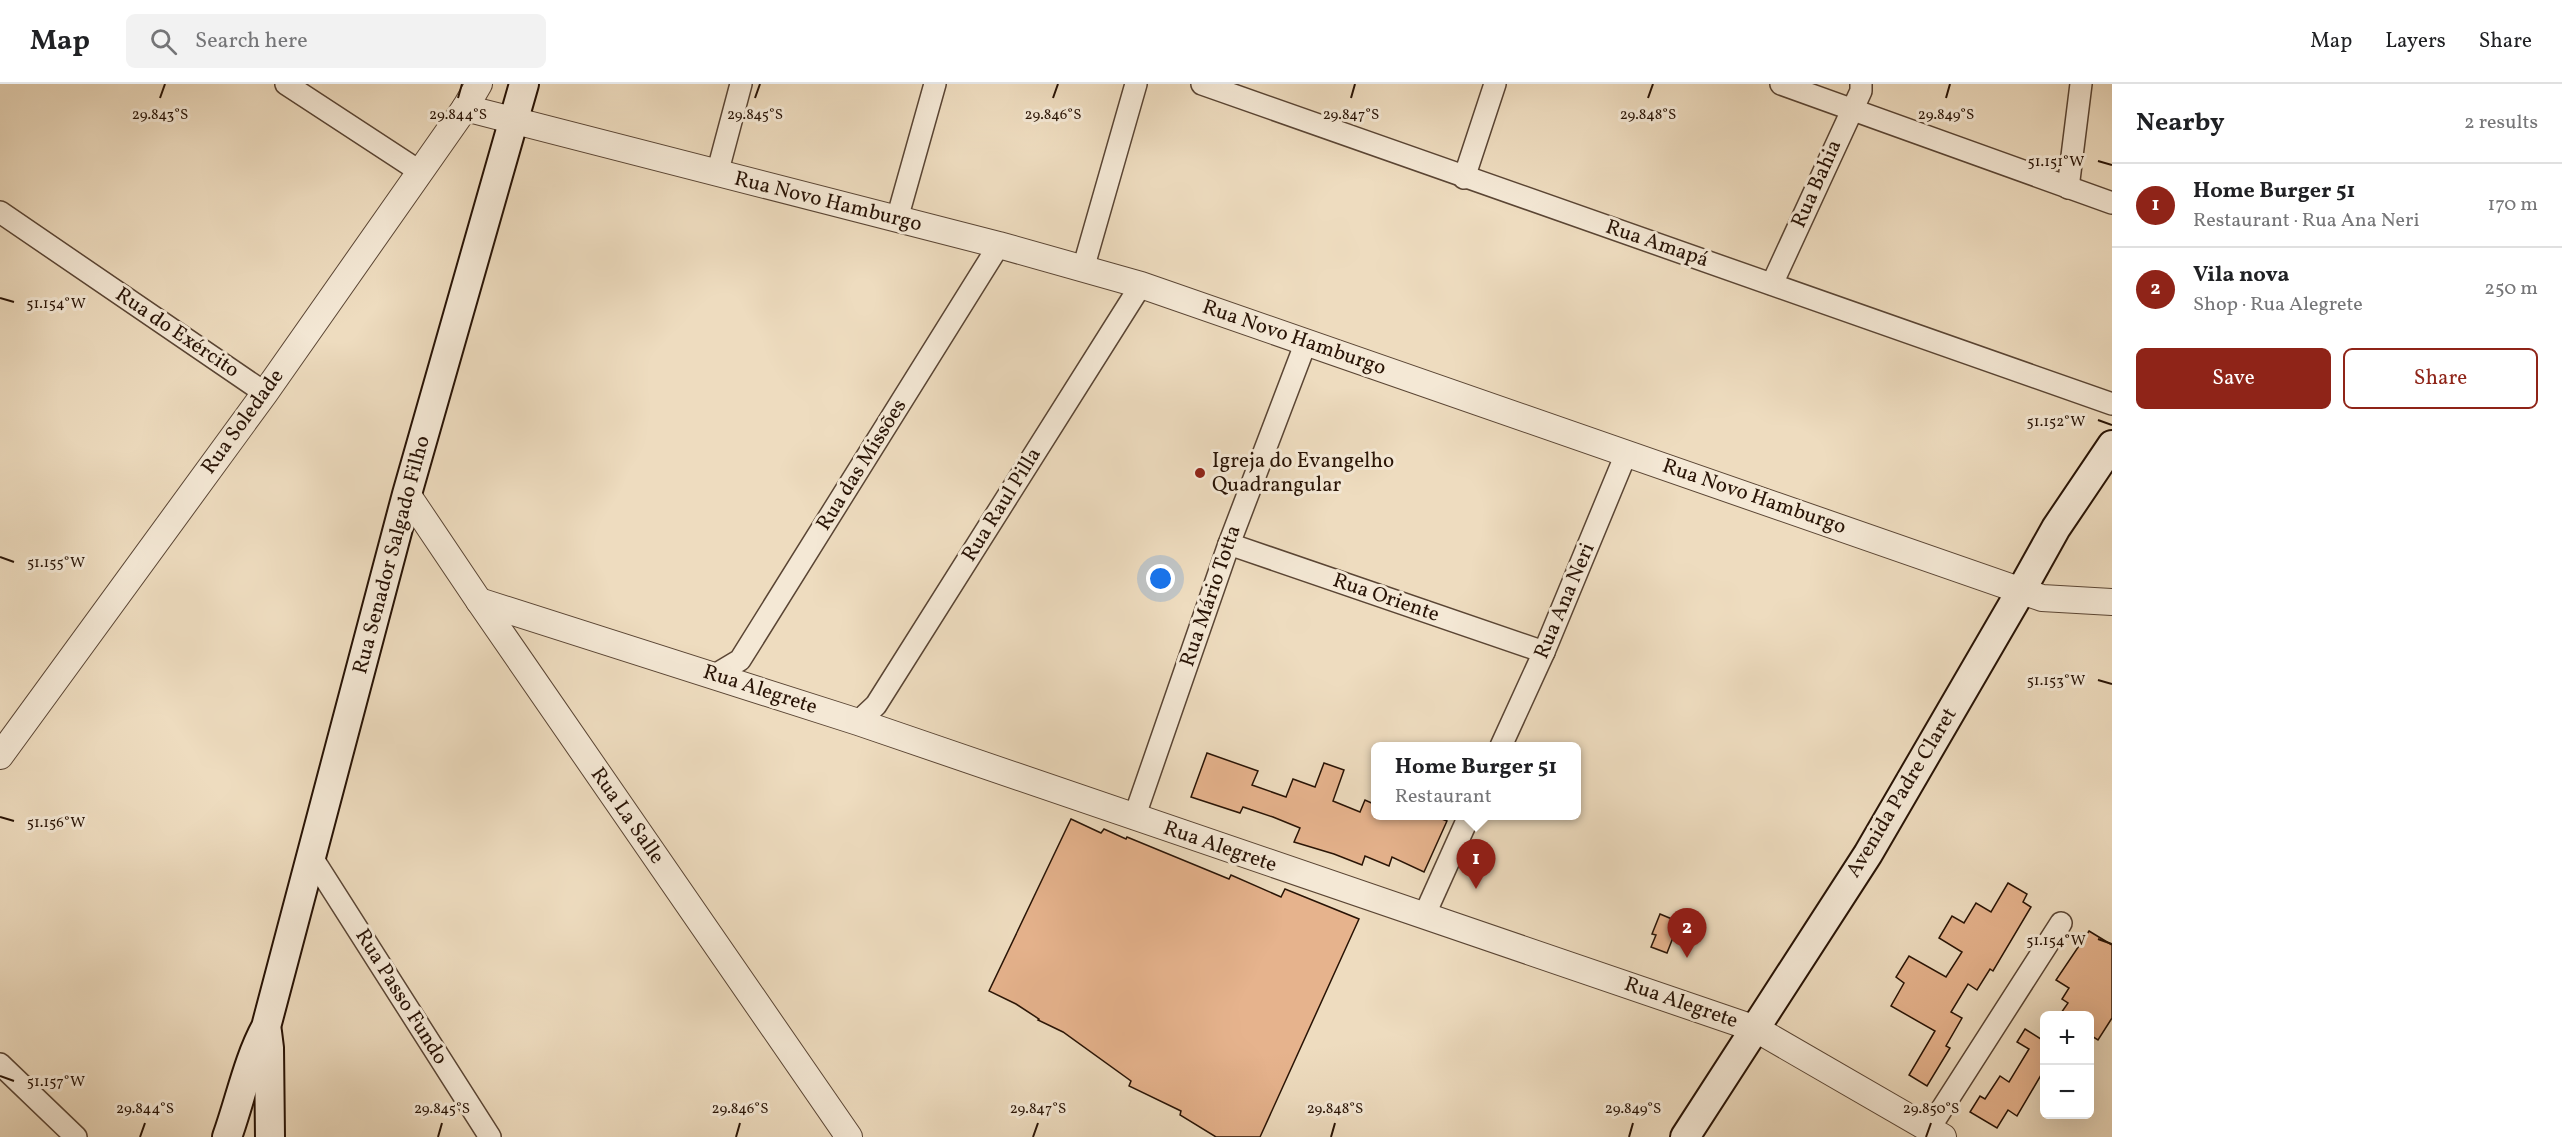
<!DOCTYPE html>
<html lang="en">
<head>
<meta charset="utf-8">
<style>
  :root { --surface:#fff; --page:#f2f2f2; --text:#202124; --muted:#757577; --line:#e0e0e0; --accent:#8f2418 }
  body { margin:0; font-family:Vollkorn,serif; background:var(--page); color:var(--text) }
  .controls { position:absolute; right:18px; bottom:18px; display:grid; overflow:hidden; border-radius:9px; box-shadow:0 6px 24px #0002 }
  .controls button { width:54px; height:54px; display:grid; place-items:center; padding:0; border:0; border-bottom:2px solid var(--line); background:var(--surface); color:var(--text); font:30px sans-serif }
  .you { position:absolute; left:1161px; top:495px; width:21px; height:21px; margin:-15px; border:4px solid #fff; border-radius:50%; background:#1a73e8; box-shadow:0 0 0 9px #1a73e833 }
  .badge { display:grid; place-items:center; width:39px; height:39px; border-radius:50%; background:var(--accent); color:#fff; font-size:20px; font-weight:700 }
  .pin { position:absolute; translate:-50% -50px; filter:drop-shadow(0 2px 3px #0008) }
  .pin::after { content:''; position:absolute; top:32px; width:21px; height:18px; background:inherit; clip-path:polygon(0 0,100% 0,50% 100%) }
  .popup { position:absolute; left:1371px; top:658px; width:210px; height:78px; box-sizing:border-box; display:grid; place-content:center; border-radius:9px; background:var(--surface); filter:drop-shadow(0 2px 4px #0005); font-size:20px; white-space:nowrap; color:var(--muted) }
  .popup b { font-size:22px; color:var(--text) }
  .popup::after { content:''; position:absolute; left:50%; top:100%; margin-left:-12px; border:12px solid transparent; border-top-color:var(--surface) }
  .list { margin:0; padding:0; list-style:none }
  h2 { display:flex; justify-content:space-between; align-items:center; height:78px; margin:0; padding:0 24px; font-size:26px }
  h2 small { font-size:20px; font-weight:400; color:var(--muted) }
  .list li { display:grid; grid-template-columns:39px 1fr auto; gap:18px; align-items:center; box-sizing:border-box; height:84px; padding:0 24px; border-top:2px solid var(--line) }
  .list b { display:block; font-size:22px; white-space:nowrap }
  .list p { margin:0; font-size:20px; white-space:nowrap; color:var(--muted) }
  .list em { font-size:20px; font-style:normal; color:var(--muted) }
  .actions { display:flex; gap:12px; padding:18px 24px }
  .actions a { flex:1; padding:14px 0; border:2px solid var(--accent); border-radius:9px; text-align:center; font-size:21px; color:var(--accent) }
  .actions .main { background:var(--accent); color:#fff }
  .icon { flex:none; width:33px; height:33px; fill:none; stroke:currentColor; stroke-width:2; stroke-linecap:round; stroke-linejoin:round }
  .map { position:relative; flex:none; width:2112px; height:1053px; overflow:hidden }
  header { display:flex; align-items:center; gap:36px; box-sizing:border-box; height:84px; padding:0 30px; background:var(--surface); border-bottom:2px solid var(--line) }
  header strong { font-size:28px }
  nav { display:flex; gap:33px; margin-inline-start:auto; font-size:21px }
  .search { width:420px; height:54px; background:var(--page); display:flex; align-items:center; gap:15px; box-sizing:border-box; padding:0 21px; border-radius:9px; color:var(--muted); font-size:22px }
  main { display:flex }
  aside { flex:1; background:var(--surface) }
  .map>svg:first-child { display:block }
  .building { fill:#e6b38d; stroke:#281305; stroke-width:1.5 }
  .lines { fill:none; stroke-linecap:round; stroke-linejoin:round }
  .minor-casing { stroke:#5a4534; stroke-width:24 }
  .tertiary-casing { stroke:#5a4534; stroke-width:28 }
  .secondary-casing { stroke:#281305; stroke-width:32 }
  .minor { stroke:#f4e8d5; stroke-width:21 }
  .tertiary { stroke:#f4e8d5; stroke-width:26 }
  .secondary { stroke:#f4e8d5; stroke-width:28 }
  .ticks { fill:none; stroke:#281305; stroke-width:2 }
  .poi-dot { fill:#8f2418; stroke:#f4e8d5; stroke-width:2 }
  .labels { text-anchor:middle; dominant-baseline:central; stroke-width:6; stroke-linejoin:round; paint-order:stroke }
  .street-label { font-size:21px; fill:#281305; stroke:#f4e8d5 }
  .poi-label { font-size:21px; fill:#281305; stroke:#f4e8d5; text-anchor:start }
  .ticks-label { font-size:15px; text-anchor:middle; fill:#281305; stroke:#f4e8d5; stroke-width:6; stroke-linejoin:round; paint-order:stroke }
</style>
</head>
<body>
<header>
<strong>Map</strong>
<div class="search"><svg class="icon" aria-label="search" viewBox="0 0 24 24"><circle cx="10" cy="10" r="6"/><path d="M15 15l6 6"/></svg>Search here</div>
<nav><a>Map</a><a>Layers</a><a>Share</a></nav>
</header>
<main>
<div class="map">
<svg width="2112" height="1053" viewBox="0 0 2112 1053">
  <rect width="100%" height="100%" fill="#eedcbf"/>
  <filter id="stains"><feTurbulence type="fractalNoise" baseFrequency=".00333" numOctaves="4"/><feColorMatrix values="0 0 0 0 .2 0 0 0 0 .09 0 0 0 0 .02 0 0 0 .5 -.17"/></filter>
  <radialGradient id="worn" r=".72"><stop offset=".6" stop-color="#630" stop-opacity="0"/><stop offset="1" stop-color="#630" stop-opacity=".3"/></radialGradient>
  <!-- building -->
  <g class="building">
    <path d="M 1207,669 L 1258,687 L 1252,701 L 1286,713 L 1293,695 L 1315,703 L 1324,679 L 1344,686 L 1333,717 L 1360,728 L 1365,716 L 1376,721 L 1376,732 L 1434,732 L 1447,737 L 1424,788 L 1392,773 L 1389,782 L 1365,772 L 1362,781 L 1334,770 L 1294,758 L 1300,744 L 1273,733 L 1243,723 L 1240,729 L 1191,713 Z"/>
    <path d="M 1071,735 L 1101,749 L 1104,745 L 1126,755 L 1127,753 L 1229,795 L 1231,791 L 1281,813 L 1285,805 L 1359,835 L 1260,1053 L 1216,1053 L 1180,1031 L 1181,1027 L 1129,1002 L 1131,997 L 1063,948 L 1038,936 L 1039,935 L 1016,920 L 989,907 Z"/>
    <path d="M 2008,799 L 2027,810 L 2023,818 L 2031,823 L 1993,887 L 1990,885 L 1977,906 L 1968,900 L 1951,928 L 1962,934 L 1946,962 L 1950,964 L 1927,1002 L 1909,991 L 1935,947 L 1891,922 L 1904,899 L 1896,893 L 1909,872 L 1946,893 L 1962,868 L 1939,854 L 1952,832 L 1964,839 L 1976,819 L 1991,828 Z"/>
    <path d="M 1660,830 L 1679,838 L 1667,869 L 1651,863 L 1656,851 L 1652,850 Z"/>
    <path d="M 2089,847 L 2112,861 L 2112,934 L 2098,956 L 2090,951 L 2090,932 L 2059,932 L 2068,919 L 2062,915 L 2069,904 L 2056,896 Z"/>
    <path d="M 2025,945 L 2044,957 L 2044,986 L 2017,1032 L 2008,1026 L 1997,1044 L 1970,1028 L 1980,1012 L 1985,1015 L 2000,992 L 2009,998 L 2029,965 L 2017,958 Z"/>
  </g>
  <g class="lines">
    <!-- minor casing -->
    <g class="minor-casing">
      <g id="minor">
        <path d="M 286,0 L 419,87"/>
        <path d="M 1202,0 L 2112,320"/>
        <path d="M 1781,0 L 2112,119"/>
        <path d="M 717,90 L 741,0"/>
        <path d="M 1464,94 L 1495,0"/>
        <path d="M 2068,104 L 2081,0"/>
        <path d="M 0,128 L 265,309"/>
        <path d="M 897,135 L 935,0"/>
        <path d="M 1083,185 L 1136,0"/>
        <path d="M 1772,200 L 1861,7 L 1861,0"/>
        <path d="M 1229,460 L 1544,568"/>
        <path d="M 715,591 L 740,576 L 999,161"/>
        <path d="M 858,638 L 876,621 L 1141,201"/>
        <path d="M 1501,662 L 1544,568 L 1626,370"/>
        <path d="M 1134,734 L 1229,460 L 1306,258"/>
        <path d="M 311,772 L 490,1053"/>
        <path d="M 1424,832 L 1469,732"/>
        <path d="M 0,980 L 76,1053"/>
        <path d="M 1929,1045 L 2061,839"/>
      </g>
    </g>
    <!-- tertiary casing -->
    <g class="tertiary-casing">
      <g id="tertiary">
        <path d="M 465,24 L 999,161 L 1141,201 L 2042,514 L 2112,518"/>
        <path d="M 407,410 L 479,517 L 849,1053"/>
        <path d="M 479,517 L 858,638 L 1756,945 L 1943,1053"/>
        <path d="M 0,672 L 265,309 L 465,24 L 479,0"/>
      </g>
    </g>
    <!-- secondary casing -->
    <g class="secondary-casing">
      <g id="secondary">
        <path d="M 267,948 L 269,964 L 270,1053"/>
        <path d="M 227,1053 C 240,1017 248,976 266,943 L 407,410 L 524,0"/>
        <path d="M 1685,1053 L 1868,770 L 2022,505 L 2056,444 L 2112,361"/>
      </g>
    </g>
    <!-- minor -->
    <use href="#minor" class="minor"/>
    <!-- tertiary -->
    <use href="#tertiary" class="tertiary"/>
    <!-- secondary -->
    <use href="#secondary" class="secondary"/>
  </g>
  <!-- ticks -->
  <path class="ticks" d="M 160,14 L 165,0M 458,14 L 462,0M 755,14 L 760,0M 1053,14 L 1058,0M 1351,14 L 1355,0M 1648,14 L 1653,0M 1946,14 L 1950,0M 2098,77 L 2112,81M 0,214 L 14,218M 2098,336 L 2112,341M 0,473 L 14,478M 2098,596 L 2112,600M 0,733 L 14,737M 2098,855 L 2112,860M 0,992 L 14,997M 140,1053 L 145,1039M 438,1053 L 442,1039M 736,1053 L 740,1039M 1033,1053 L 1038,1039M 1331,1053 L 1335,1039M 1629,1053 L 1633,1039M 1926,1053 L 1931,1039"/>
  <!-- markers -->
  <circle class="poi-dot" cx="1200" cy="389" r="6"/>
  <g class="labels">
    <!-- street labels -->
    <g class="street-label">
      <text transform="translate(1817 100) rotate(-66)">Rua Bahia</text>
      <text transform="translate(828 118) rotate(14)">Rua Novo Hamburgo</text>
      <text transform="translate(1657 160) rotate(19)">Rua Amapá</text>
      <text transform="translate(177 249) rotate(34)">Rua do Exército</text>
      <text transform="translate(1294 254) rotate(19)">Rua Novo Hamburgo</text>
      <text transform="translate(243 338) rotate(-54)">Rua Soledade</text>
      <text transform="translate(862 381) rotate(-58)">Rua das Missões</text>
      <text transform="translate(1754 413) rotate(19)">Rua Novo Hamburgo</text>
      <text transform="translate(1002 421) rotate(-58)">Rua Raul Pilla</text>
      <text transform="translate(392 471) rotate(-75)">Rua Senador Salgado Filho</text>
      <text transform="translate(1211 512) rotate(-71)">Rua Mário Totta</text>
      <text transform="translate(1386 514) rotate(19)">Rua Oriente</text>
      <text transform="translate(1565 517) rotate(-67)">Rua Ana Neri</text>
      <text transform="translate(760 606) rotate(18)">Rua Alegrete</text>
      <text transform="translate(1902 709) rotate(-59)">Avenida Padre Claret</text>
      <text transform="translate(627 732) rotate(55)">Rua La Salle</text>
      <text transform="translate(1220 763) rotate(19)">Rua Alegrete</text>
      <text transform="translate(401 913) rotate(58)">Rua Passo Fundo</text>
      <text transform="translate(1681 919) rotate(19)">Rua Alegrete</text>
    </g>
    <!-- poi labels -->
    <g class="poi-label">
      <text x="1212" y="377">Igreja do Evangelho<tspan x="1212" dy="24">Quadrangular</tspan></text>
    </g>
  </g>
  <g class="ticks-label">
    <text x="160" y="35">29.843°S</text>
    <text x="458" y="35">29.844°S</text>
    <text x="755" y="35">29.845°S</text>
    <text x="1053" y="35">29.846°S</text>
    <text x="1351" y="35">29.847°S</text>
    <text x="1648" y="35">29.848°S</text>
    <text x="1946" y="35">29.849°S</text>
    <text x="2056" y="82">51.151°W</text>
    <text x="56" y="224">51.154°W</text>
    <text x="2056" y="342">51.152°W</text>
    <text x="56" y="483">51.155°W</text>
    <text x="2056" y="601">51.153°W</text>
    <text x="56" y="743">51.156°W</text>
    <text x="2056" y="861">51.154°W</text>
    <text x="56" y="1002">51.157°W</text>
    <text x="145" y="1029">29.844°S</text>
    <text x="442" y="1029">29.845°S</text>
    <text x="740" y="1029">29.846°S</text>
    <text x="1038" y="1029">29.847°S</text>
    <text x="1335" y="1029">29.848°S</text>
    <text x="1633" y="1029">29.849°S</text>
    <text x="1931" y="1029">29.850°S</text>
  </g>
  <rect width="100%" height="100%" filter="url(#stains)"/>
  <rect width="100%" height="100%" fill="url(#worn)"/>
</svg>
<div class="controls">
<button>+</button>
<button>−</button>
</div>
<div class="you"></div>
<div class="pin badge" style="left:1476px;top:805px">1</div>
<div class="popup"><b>Home Burger 51</b>Restaurant</div>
<div class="pin badge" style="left:1687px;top:874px">2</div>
</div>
<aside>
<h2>Nearby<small>2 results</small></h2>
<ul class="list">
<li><span class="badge">1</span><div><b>Home Burger 51</b><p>Restaurant · Rua Ana Neri</p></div><em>170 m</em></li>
<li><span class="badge">2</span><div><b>Vila nova</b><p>Shop · Rua Alegrete</p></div><em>250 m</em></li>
</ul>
<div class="actions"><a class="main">Save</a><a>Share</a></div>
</aside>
</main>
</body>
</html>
